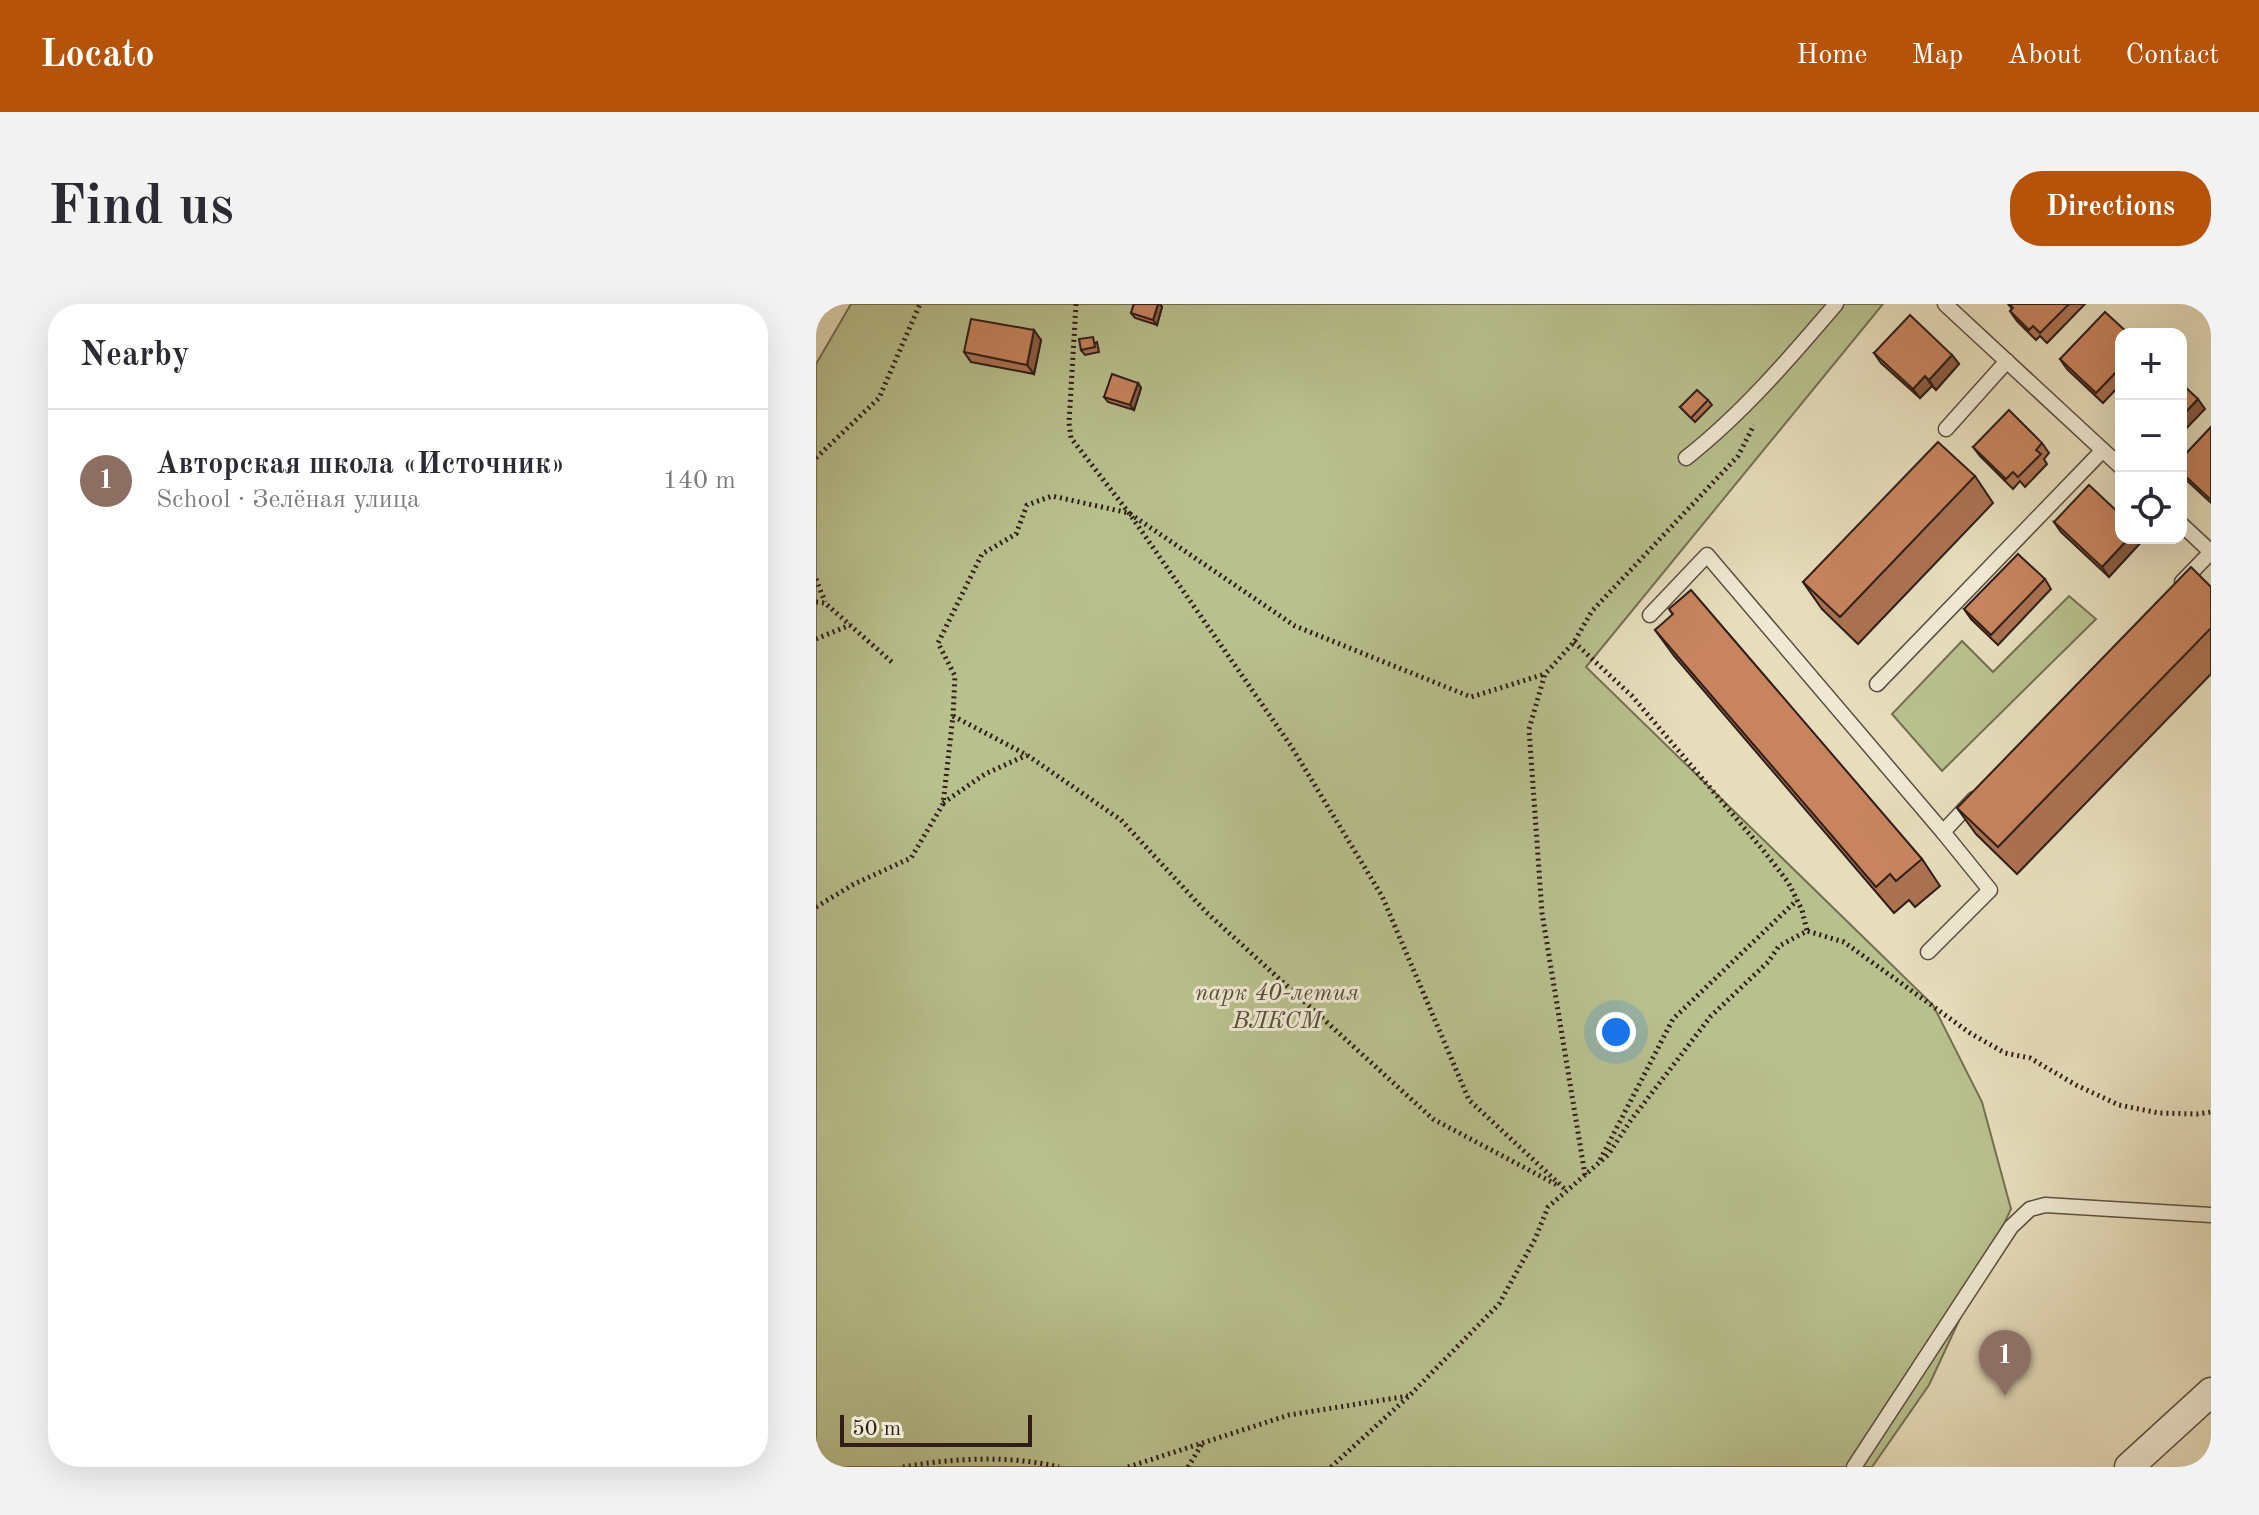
<!DOCTYPE html>
<html lang="en">
<head>
<meta charset="utf-8">
<style>
  :root { --surface:#fff; --page:#f2f2f3; --text:#2b2b33; --muted:#7c7c81; --line:#e1e1e2; --accent:#b45309 }
  body { margin:0; font-family:"Old Standard TT",serif; background:var(--page); color:var(--text) }
  .controls { position:absolute; right:24px; top:24px; display:grid; overflow:hidden; border-radius:16px; box-shadow:0 8px 32px #0002 }
  .controls button { width:72px; height:72px; display:grid; place-items:center; padding:0; border:0; border-bottom:2px solid var(--line); background:var(--surface); color:var(--text); font:40px sans-serif }
  .scale { position:absolute; left:24px; bottom:20px; width:192px; box-sizing:border-box; padding-left:8px; border:4px solid #301e17; border-top:0; font-size:22px; line-height:28px; white-space:nowrap; color:#301e17; -webkit-text-stroke:6px #efe9d3; paint-order:stroke }
  .you { position:absolute; left:800px; top:728px; width:28px; height:28px; margin:-20px; border:6px solid #fff; border-radius:50%; background:#1a73e8; box-shadow:0 0 0 12px #1a73e833 }
  .badge { display:grid; place-items:center; width:52px; height:52px; border-radius:50%; background:var(--accent); color:#fff; font-size:26px; font-weight:700 }
  .pin { position:absolute; translate:-50% -66px; filter:drop-shadow(0 2px 4px #0008) }
  .pin::after { content:''; position:absolute; top:42px; width:28px; height:24px; background:inherit; clip-path:polygon(0 0,100% 0,50% 100%) }
  .list { margin:0; padding:0; list-style:none }
  h2 { display:flex; justify-content:space-between; align-items:center; height:104px; margin:0; padding:0 32px; font-size:34px }
  h2 small { font-size:26px; font-weight:400; color:var(--muted) }
  .list li { display:grid; grid-template-columns:52px 1fr auto; gap:24px; align-items:center; box-sizing:border-box; height:144px; padding:0 32px; border-top:2px solid var(--line) }
  .list b { display:block; font-size:30px; white-space:nowrap }
  .list p { margin:0; font-size:26px; white-space:nowrap; color:var(--muted) }
  .list em { font-size:26px; font-style:normal; color:var(--muted) }
  .icon { flex:none; width:44px; height:44px; fill:none; stroke:currentColor; stroke-width:2; stroke-linecap:round; stroke-linejoin:round }
  .map { position:relative; flex:none; width:1395px; height:1163px; overflow:hidden; border-radius:32px }
  header { display:flex; align-items:center; gap:48px; box-sizing:border-box; height:112px; padding:0 40px; background:var(--accent); color:#fff }
  header strong { font-size:38px }
  nav { display:flex; gap:44px; margin-inline-start:auto; font-size:28px }
  .intro { display:flex; align-items:center; justify-content:space-between; box-sizing:border-box; height:192px; padding:0 48px }
  h1 { margin:0; font-size:56px }
  .button { padding:20px 36px; border-radius:32px; background:var(--accent); color:#fff; font-size:28px; font-weight:700 }
  main { display:flex; gap:48px; padding:0 48px }
  aside { flex:1; background:var(--surface); border-radius:32px; box-shadow:0 8px 32px #0002 }
  .map>svg:first-child { display:block }
  .green { fill:#b8c08e; stroke:#746f52; stroke-width:2 }
  .lines { fill:none; stroke-linecap:round; stroke-linejoin:round }
  .lane-casing { stroke:#5e4e40; stroke-width:17 }
  .street-casing { stroke:#5e4e40; stroke-width:31 }
  .path { stroke:#301e17; stroke-width:5; stroke-dasharray:2 4; stroke-linecap:butt }
  .lane { stroke:#efe9d3; stroke-width:14 }
  .street { stroke:#efe9d3; stroke-width:28 }
  .wall { fill:#ab7252; stroke:#301e17; stroke-width:2 }
  .shaded-wall { fill:#8b5c42; stroke:#301e17; stroke-width:2 }
  .building { fill:#c7845f; stroke:#301e17; stroke-width:2 }
  .labels { text-anchor:middle; dominant-baseline:central; stroke-width:6; stroke-linejoin:round; paint-order:stroke }
  .park-label { font-size:24px; font-style:italic; fill:#594f3b; stroke:#efe9d3 }
</style>
</head>
<body>
<header>
<strong>Locato</strong>
<nav><a>Home</a><a>Map</a><a>About</a><a>Contact</a></nav>
</header>
<div class="intro"><h1>Find us</h1><a class="button">Directions</a></div>
<main>
<aside>
<h2>Nearby<small></small></h2>
<ul class="list">
<li><span class="badge" style="background:#8d6e63">1</span><div><b>Авторская школа «Источник»</b><p>School · Зелёная улица</p></div><em>140 m</em></li>
</ul>
</aside>
<div class="map">
<svg width="1395" height="1163" viewBox="0 0 1395 1163">
  <rect width="100%" height="100%" fill="#e6ddbc"/>
  <filter id="stains"><feTurbulence type="fractalNoise" baseFrequency=".0025" numOctaves="4"/><feColorMatrix values="0 0 0 0 .2 0 0 0 0 .09 0 0 0 0 .02 0 0 0 .5 -.17"/></filter>
  <radialGradient id="worn" r=".72"><stop offset=".6" stop-color="#630" stop-opacity="0"/><stop offset="1" stop-color="#630" stop-opacity=".3"/></radialGradient>
  <!-- green -->
  <g class="green">
    <path d="M 35,0 L 1067,0 L 770,363 L 1117,701 L 1166,798 L 1195,905 L 1113,1081 L 1056,1163 L 0,1163 L 0,60 Z"/>
    <path d="M 1253,292 L 1280,315 L 1126,467 L 1076,410 L 1146,337 L 1177,368 Z"/>
  </g>
  <g class="lines">
    <!-- lane casing -->
    <g class="lane-casing">
      <g id="lane">
        <path d="M 1129,0 L 1305,163"/>
        <path d="M 1130,125 L 1191,57"/>
        <path d="M 870,154 C 926,110 974,54 1020,0"/>
        <path d="M 1365,220 L 1395,248 L 1366,278"/>
        <path d="M 834,311 L 891,251 L 1127,528 L 1158,495"/>
        <path d="M 1061,380 L 1287,146"/>
        <path d="M 1112,648 L 1174,586 L 1127,528"/>
        <path d="M 1038,1163 L 1195,923 L 1214,905 L 1229,901 L 1395,911"/>
      </g>
    </g>
    <!-- street casing -->
    <g class="street-casing">
      <path id="street" d="M 1313,1163 L 1395,1088"/>
    </g>
    <!-- path -->
    <g class="path">
      <path d="M 260,0 L 253,119 L 255,134 L 313,209 L 475,442 L 566,592 L 653,796 L 751,887"/>
      <path d="M 0,154 L 63,94 L 104,0"/>
      <path d="M 0,275 L 9,298"/>
      <path d="M 0,298 L 9,299 L 78,360"/>
      <path d="M 0,335 L 34,321"/>
      <path d="M 758,338 L 816,392 L 947,546 L 972,578 L 986,606 L 991,627"/>
      <path d="M 137,412 L 211,451 L 305,516 L 390,608 L 617,815 L 743,882"/>
      <path d="M 127,499 L 169,470 L 211,451"/>
      <path d="M 0,603 L 38,580 L 95,554 L 127,500 L 137,412 L 139,372 L 122,339 L 166,250 L 200,230 L 211,201 L 236,192 L 313,209 L 479,322 L 655,393 L 729,370"/>
      <path d="M 784,856 L 857,715 L 981,596"/>
      <path d="M 769,871 L 726,609 L 713,425 L 729,370 L 758,338 L 776,307 L 922,152 L 938,121"/>
      <path d="M 87,1163 C 138,1154 192,1151 243,1163"/>
      <path d="M 312,1163 L 473,1111 L 592,1092"/>
      <path d="M 372,1163 L 386,1140"/>
      <path d="M 515,1163 L 593,1092 L 683,1000 L 719,935 L 732,903 L 792,851 L 815,816 L 895,712 L 952,658 L 963,642 L 991,627 L 1028,638 L 1154,729 L 1189,749 L 1214,754 L 1260,781 L 1303,801 L 1343,809 L 1381,810 L 1395,808"/>
    </g>
    <!-- lane -->
    <use href="#lane" class="lane"/>
    <!-- street -->
    <use href="#street" class="street"/>
  </g>
  <!-- wall -->
  <g class="wall">
    <path d="M 318,0 L 344,0 L 346,3 L 341,21 L 319,14 L 315,9 Z"/>
    <path d="M 1192,0 L 1269,0 L 1231,39 L 1224,32 L 1220,36 L 1201,17 L 1194,7 L 1196,5 Z"/>
    <path d="M 1305,30 L 1305,80 L 1287,99 L 1251,65 L 1244,55 Z"/>
    <path d="M 225,36 L 218,70 L 155,58 L 148,48 Z"/>
    <path d="M 281,38 L 283,48 L 269,51 L 265,46 Z"/>
    <path d="M 1058,49 L 1136,51 L 1143,60 L 1120,86 L 1116,82 L 1104,94 L 1065,59 Z"/>
    <path d="M 322,79 L 325,84 L 318,106 L 292,98 L 288,93 Z"/>
    <path d="M 892,96 L 896,101 L 879,118 L 864,103 Z"/>
    <path d="M 1395,123 L 1395,199 L 1365,171 L 1365,155 Z"/>
    <path d="M 1226,139 L 1233,149 L 1228,155 L 1231,160 L 1209,183 L 1204,177 L 1197,185 L 1164,152 L 1157,143 Z"/>
    <path d="M 1159,172 L 1177,199 L 1042,340 L 1006,305 L 987,278 Z"/>
    <path d="M 1238,218 L 1328,235 L 1293,273 L 1245,228 Z"/>
    <path d="M 1229,275 L 1235,285 L 1182,341 L 1155,315 L 1148,305 Z"/>
    <path d="M 1395,283 L 1395,370 L 1201,570 L 1160,530 L 1141,504 Z"/>
    <path d="M 853,305 L 1106,555 L 1124,582 L 1099,603 L 1093,596 L 1078,609 L 858,352 L 839,326 L 857,311 Z"/>
  </g>
  <!-- shaded-wall -->
  <g class="shaded-wall">
    <path d="M 342,0 L 344,0 L 346,3 L 341,21 L 337,16 Z"/>
    <path d="M 218,26 L 225,36 L 218,70 L 211,61 Z"/>
    <path d="M 1136,51 L 1143,60 L 1120,86 L 1113,76 Z"/>
    <path d="M 1109,72 L 1116,82 L 1104,94 L 1097,85 Z"/>
    <path d="M 322,79 L 325,84 L 318,106 L 314,101 Z"/>
    <path d="M 1382,95 L 1389,105 L 1365,130 L 1365,113 Z"/>
    <path d="M 1313,234 L 1327,234 L 1328,235 L 1293,273 L 1286,263 Z"/>
  </g>
  <!-- building -->
  <g class="building">
    <path d="M 318,0 L 342,0 L 337,16 L 315,9 Z"/>
    <path d="M 1194,0 L 1253,0 L 1224,29 L 1217,22 L 1213,26 L 1194,7 L 1197,4 Z"/>
    <path d="M 1289,8 L 1313,30 L 1305,30 L 1305,63 L 1280,89 L 1244,55 Z"/>
    <path d="M 1094,11 L 1136,51 L 1113,76 L 1109,72 L 1097,85 L 1058,49 Z"/>
    <path d="M 155,15 L 218,26 L 211,61 L 148,48 Z"/>
    <path d="M 277,33 L 279,43 L 265,46 L 263,35 Z"/>
    <path d="M 296,70 L 322,79 L 314,101 L 288,93 Z"/>
    <path d="M 1365,79 L 1382,95 L 1365,113 Z"/>
    <path d="M 881,86 L 892,96 L 875,114 L 864,103 Z"/>
    <path d="M 1193,106 L 1226,139 L 1220,146 L 1225,150 L 1202,173 L 1197,168 L 1190,175 L 1157,143 Z"/>
    <path d="M 1395,123 L 1395,195 L 1394,195 L 1365,168 L 1365,155 Z"/>
    <path d="M 1122,138 L 1159,172 L 1024,313 L 987,278 Z"/>
    <path d="M 1273,181 L 1305,211 L 1305,234 L 1313,234 L 1286,263 L 1238,218 Z"/>
    <path d="M 1202,250 L 1229,275 L 1175,331 L 1148,305 Z"/>
    <path d="M 1375,263 L 1395,283 L 1395,324 L 1182,543 L 1141,504 Z"/>
    <path d="M 875,286 L 1106,555 L 1080,577 L 1074,570 L 1060,583 L 839,326 L 857,310 L 853,305 Z"/>
  </g>
  <g class="labels">
    <!-- park labels -->
    <g class="park-label">
      <text x="461" y="690">парк 40-летия<tspan x="461" dy="28">ВЛКСМ</tspan></text>
    </g>
  </g>
  <rect width="100%" height="100%" filter="url(#stains)"/>
  <rect width="100%" height="100%" fill="url(#worn)"/>
</svg>
<div class="controls">
<button>+</button>
<button>−</button>
<button><svg class="icon" aria-label="locate" viewBox="0 0 24 24"><circle cx="12" cy="12" r="6"/><path d="M12 2v4M12 18v4M2 12h4M18 12h4"/></svg></button>
</div>
<div class="scale">50 m</div>
<div class="you"></div>
<div class="pin badge" style="left:1189px;top:1092px;background:#8d6e63">1</div>
</div>
</main>
</body>
</html>
